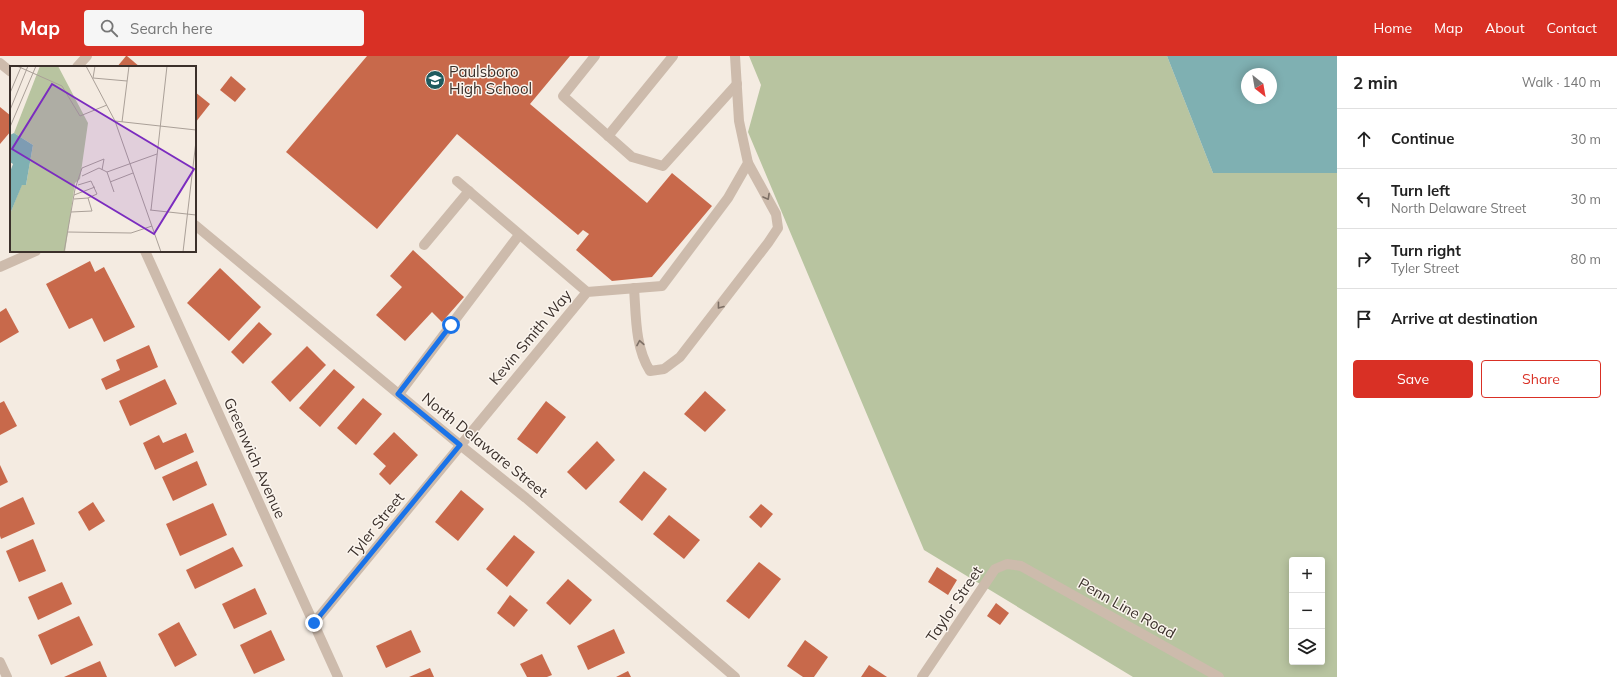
<!DOCTYPE html>
<html lang="en">
<head>
<meta charset="utf-8">
<style>
  :root { --surface:#fff; --page:#f6f6f6; --text:#222; --muted:#767676; --line:#e0e0e0; --accent:#d93025 }
  body { margin:0; font-family:Mulish,sans-serif; background:var(--page); color:var(--text) }
  .controls { position:absolute; right:12px; bottom:12px; display:grid; overflow:hidden; border-radius:4px; box-shadow:0 2px 10px #0003 }
  .controls button { width:36px; height:36px; display:grid; place-items:center; padding:0; border:0; border-bottom:1px solid var(--line); background:var(--surface); color:var(--text); font:20px sans-serif }
  .compass { position:absolute; left:1241px; top:12px; width:36px; height:36px; border-radius:50%; background:var(--surface); box-shadow:0 2px 10px #0003; rotate:149deg }
  .stop { position:absolute; width:12px; height:12px; margin:-9px; border:3px solid #1a73e8; border-radius:50%; background:#fff }
  .stop.end { background:#1a73e8; border-color:#fff; box-shadow:0 1px 4px #0008 }
  .list { margin:0; padding:0; list-style:none }
  h2 { display:flex; justify-content:space-between; align-items:center; height:52px; margin:0; padding:0 16px; font-size:17px }
  h2 small { font-size:13px; font-weight:400; color:var(--muted) }
  .list li { display:grid; grid-template-columns:26px 1fr auto; gap:12px; align-items:center; box-sizing:border-box; height:60px; padding:0 16px; border-top:1px solid var(--line) }
  .list b { display:block; font-size:15px; white-space:nowrap }
  .list p { margin:0; font-size:13px; white-space:nowrap; color:var(--muted) }
  .list em { font-size:13px; font-style:normal; color:var(--muted) }
  .actions { display:flex; gap:8px; padding:12px 16px }
  .actions a { flex:1; padding:9px 0; border:1px solid var(--accent); border-radius:4px; text-align:center; font-size:14px; color:var(--accent) }
  .actions .main { background:var(--accent); color:#fff }
  .icon { flex:none; width:22px; height:22px; fill:none; stroke:currentColor; stroke-width:2; stroke-linecap:round; stroke-linejoin:round }
  .map { position:relative; flex:none; width:1337px; height:621px; overflow:hidden }
  header { display:flex; align-items:center; gap:24px; box-sizing:border-box; height:56px; padding:0 20px; background:var(--accent); color:#fff }
  header strong { font-size:19px }
  nav { display:flex; gap:22px; margin-inline-start:auto; font-size:14px }
  .search { width:280px; height:36px; background:var(--page); display:flex; align-items:center; gap:10px; box-sizing:border-box; padding:0 14px; border-radius:4px; color:var(--muted); font-size:15px }
  main { display:flex }
  aside { flex:1; background:var(--surface) }
  .map>svg:first-child { display:block }
  .green { fill:#b8c4a0; fill-rule:evenodd }
  .water { fill:#7fb0b2; fill-rule:evenodd }
  .building { fill:#c8694b }
  .lines { fill:none; stroke-linecap:round; stroke-linejoin:round }
  .service { stroke:#cdbbac; stroke-width:10 }
  .minor { stroke:#cdbbac; stroke-width:10 }
  .oneway { stroke:#7d6f65 }
  .route { stroke:#1a73e8; stroke-width:5 }
  .labels { text-anchor:middle; dominant-baseline:central; stroke-width:3; stroke-linejoin:round; paint-order:stroke }
  .poi-label { font-size:15px; fill:#3b302b; stroke:#fbf5ee; text-anchor:start }
  .street-label { font-size:15px; fill:#3b302b; stroke:#fbf5ee }
  .inset-road { fill:none; stroke:#aaa098; stroke-width:1 }
  .view { fill:#7b2cbf; fill-opacity:0.15; stroke:#7b2cbf; stroke-width:2 }
  .inset-edge { fill:none; stroke:#3b302b; stroke-width:2 }
</style>
</head>
<body>
<header>
<strong>Map</strong>
<div class="search"><svg class="icon" aria-label="search" viewBox="0 0 24 24"><circle cx="10" cy="10" r="6"/><path d="M15 15l6 6"/></svg>Search here</div>
<nav><a>Home</a><a>Map</a><a>About</a><a>Contact</a></nav>
</header>
<main>
<div class="map">
<svg width="1337" height="621" viewBox="0 0 1337 621">
  <rect width="100%" height="100%" fill="#f4ebe1"/>
  <!-- green -->
  <path class="green" d="M 749,0 L 1167,0 L 1213,117 L 1337,117 L 1337,621 L 1133,621 L 924,494 L 748,76 L 761,29 ZM 1292,504 L 1322,504 L 1322,606 L 1292,606 Z"/>
  <!-- water -->
  <path class="water" d="M 1167,0 L 1337,0 L 1337,117 L 1213,117 ZM 1247,18 L 1271,18 L 1271,42 L 1247,42 Z"/>
  <!-- building -->
  <g class="building">
    <path d="M 126,0 L 127,0 L 140,11 L 117,11 Z"/>
    <path d="M 367,0 L 570,0 L 530,48 L 647,147 L 672,117 L 712,150 L 652,221 L 612,225 L 576,194 L 589,178 L 583,174 L 578,179 L 457,78 L 377,173 L 286,96 Z"/>
    <path d="M 231,20 L 246,33 L 235,46 L 220,34 Z"/>
    <path d="M 195,36 L 210,48 L 195,67 Z"/>
    <path d="M 0,51 L 11,60 L 11,75 L 0,88 Z"/>
    <path d="M 413,194 L 464,241 L 442,266 L 432,256 L 405,285 L 376,259 L 402,231 L 390,220 Z"/>
    <path d="M 90,205 L 95,216 L 104,211 L 135,271 L 104,286 L 92,262 L 69,273 L 46,228 Z"/>
    <path d="M 220,212 L 261,251 L 229,285 L 187,247 Z"/>
    <path d="M 6,252 L 19,276 L 0,287 L 0,256 Z"/>
    <path d="M 259,266 L 272,278 L 243,308 L 231,296 Z"/>
    <path d="M 149,289 L 158,311 L 106,334 L 101,323 L 120,314 L 116,304 Z"/>
    <path d="M 307,290 L 326,309 L 290,346 L 271,326 Z"/>
    <path d="M 334,313 L 355,331 L 320,371 L 299,352 Z"/>
    <path d="M 165,323 L 177,348 L 130,370 L 119,345 Z"/>
    <path d="M 705,335 L 726,354 L 705,376 L 684,358 Z"/>
    <path d="M 363,342 L 382,358 L 356,389 L 337,372 Z"/>
    <path d="M 4,345 L 17,370 L 0,379 L 0,347 Z"/>
    <path d="M 546,345 L 566,361 L 537,398 L 517,383 Z"/>
    <path d="M 394,376 L 418,399 L 390,429 L 379,418 L 386,410 L 373,398 Z"/>
    <path d="M 186,377 L 194,396 L 155,414 L 143,387 L 159,379 L 163,387 Z"/>
    <path d="M 597,385 L 615,404 L 586,434 L 567,416 Z"/>
    <path d="M 197,405 L 207,429 L 173,445 L 162,421 Z"/>
    <path d="M 0,409 L 8,426 L 0,430 Z"/>
    <path d="M 644,415 L 667,433 L 642,465 L 619,446 Z"/>
    <path d="M 461,434 L 484,453 L 458,485 L 435,466 Z"/>
    <path d="M 23,441 L 35,468 L 1,483 L 0,480 L 0,452 Z"/>
    <path d="M 93,446 L 105,465 L 89,475 L 78,456 Z"/>
    <path d="M 213,447 L 227,479 L 180,500 L 166,468 Z"/>
    <path d="M 761,448 L 773,458 L 761,472 L 749,461 Z"/>
    <path d="M 669,459 L 700,484 L 684,503 L 653,478 Z"/>
    <path d="M 514,479 L 535,496 L 507,531 L 486,513 Z"/>
    <path d="M 33,483 L 46,515 L 19,526 L 6,495 Z"/>
    <path d="M 233,491 L 243,510 L 195,533 L 186,514 Z"/>
    <path d="M 759,506 L 781,523 L 749,563 L 726,545 Z"/>
    <path d="M 937,511 L 957,524 L 948,539 L 928,526 Z"/>
    <path d="M 568,523 L 592,544 L 570,569 L 546,547 Z"/>
    <path d="M 62,526 L 72,548 L 38,564 L 28,541 Z"/>
    <path d="M 255,532 L 267,558 L 234,573 L 222,548 Z"/>
    <path d="M 510,539 L 528,554 L 514,571 L 497,557 Z"/>
    <path d="M 996,547 L 1009,557 L 1000,569 L 987,560 Z"/>
    <path d="M 79,560 L 93,589 L 51,609 L 38,579 Z"/>
    <path d="M 179,566 L 197,599 L 175,611 L 158,578 Z"/>
    <path d="M 614,573 L 625,597 L 588,614 L 577,590 Z"/>
    <path d="M 271,574 L 285,604 L 254,618 L 240,589 Z"/>
    <path d="M 411,574 L 421,596 L 386,612 L 376,590 Z"/>
    <path d="M 805,584 L 828,601 L 814,621 L 803,621 L 787,610 Z"/>
    <path d="M 542,598 L 552,619 L 547,621 L 527,621 L 520,608 Z"/>
    <path d="M 100,605 L 107,621 L 64,621 Z"/>
    <path d="M 869,609 L 887,621 L 861,621 Z"/>
    <path d="M 430,612 L 434,621 L 409,621 Z"/>
    <path d="M 628,615 L 631,621 L 616,621 Z"/>
  </g>
  <g class="lines">
    <!-- service -->
    <g class="service">
      <path d="M 595,0 L 563,40 L 632,101 L 663,110 L 737,28"/>
      <path d="M 608,80 L 673,0"/>
      <path d="M 457,125 L 587,236"/>
      <path d="M 424,189 L 469,135"/>
      <path d="M 634,232 C 636,259 635,292 650,315 L 664,313 L 680,301 L 768,187 L 778,172 L 776,158 L 748,107"/>
      <path d="M 399,338 L 519,179"/>
    </g>
    <!-- minor -->
    <g class="minor">
      <path d="M 0,7 L 11,16"/>
      <path d="M 77,11 L 87,0"/>
      <path d="M 195,169 L 460,389 L 526,442 L 735,621"/>
      <path d="M 145,195 L 338,621"/>
      <path d="M 0,211 L 36,195"/>
      <path d="M 314,567 L 587,236 L 662,230 L 728,142 L 748,107 L 739,65 L 735,0"/>
      <path d="M 0,606 L 7,621"/>
      <path d="M 922,621 L 995,513 L 1007,508 L 1021,510 L 1219,621"/>
    </g>
  </g>
  <!-- one-way arrows -->
  <defs><path id="oneway-chevron" d="M-2-3.5L2.5 0L-2 3.5" fill="none" stroke-width="1.6" stroke-linecap="round" stroke-linejoin="round"/></defs>
  <g class="oneway">
    <use href="#oneway-chevron" transform="translate(767 141) rotate(61)"/>
    <use href="#oneway-chevron" transform="translate(720 250) rotate(128)"/>
    <use href="#oneway-chevron" transform="translate(640 287) rotate(-100)"/>
  </g>
  <g class="lines">
    <!-- route -->
    <path class="route" d="M 314,567 L 460,389 L 398,338 L 451,269"/>
  </g>
  <!-- icons -->
  <defs>
    <g id="school-disc" transform="scale(1)"><circle r="9.5" fill="#1f5a5e" stroke="#fbf5ee"/><path d="M0-5L7-2L0 1L-7-2ZM-4 1L0 2.5L4 1V4Q0 6-4 4Z" fill="#fff"/></g>
  </defs>
  <g fill-rule="evenodd">
    <use href="#school-disc" x="435" y="24"/>
  </g>
  <g class="labels">
    <!-- poi labels -->
    <g class="poi-label">
      <text x="449" y="15">Paulsboro<tspan x="449" dy="17">High School</tspan></text>
    </g>
    <!-- street labels -->
    <g class="street-label">
      <text transform="translate(530 281) rotate(-50)">Kevin Smith Way</text>
      <text transform="translate(485 389) rotate(39)">North Delaware Street</text>
      <text transform="translate(255 402) rotate(66)">Greenwich Avenue</text>
      <text transform="translate(376 469) rotate(-51)">Tyler Street</text>
      <text transform="translate(954 548) rotate(-56)">Taylor Street</text>
      <text transform="translate(1127 552) rotate(29)">Penn Line Road</text>
    </g>
  </g>
  <!-- overview -->
  <g transform="translate(10 10)">
    <rect width="186" height="186" fill="#f4ebe1"/>
    <path d="M 30,0 L 48,0 L 78,57 L 70,113 L 65,117 L 55,186 L 0,186 L 0,148 L 12,118 L 16,119 L 23,79 L 4,67 Z" fill="#b8c4a0"/>
    <path d="M 4,67 L 23,79 L 16,119 L 12,119 L 0,148 L 0,106 L 3,98 L 0,96 L 0,69 Z" fill="#7fb0b2"/>
    <path class="inset-road" d="M 7,0 L 52,20 L 70,50 L 97,39M 76,0 L 105,55 L 151,186M 83,12 L 117,15M 83,12 L 85,0M 0,27 L 11,1M 0,44 L 18,0M 105,55 L 186,64M 112,56 L 119,0M 0,61 L 26,0M 97,106 L 104,126M 72,110 L 89,102 L 97,106 L 147,88M 100,116 L 123,107M 64,129 L 85,121M 64,133 L 78,132M 140,144 L 186,149M 141,144 L 157,0M 61,146 L 82,145 L 78,132 L 87,128 L 81,115 L 68,119M 58,166 L 121,167 L 142,160M 54,186 L 65,123 L 72,102 L 94,93 L 92,104M 173,186 L 186,75"/>
    <path class="view" d="M 42,18 L 184,103 L 144,168 L 2,83 Z"/>
    <rect width="186" height="186" class="inset-edge"/>
  </g>
</svg>
<div class="controls">
<button>+</button>
<button>−</button>
<button><svg class="icon" aria-label="layers" viewBox="0 0 24 24"><path d="M12 4l9 5-9 5-9-5zM3 14l9 5 9-5"/></svg></button>
</div>
<svg class="compass" viewBox="-18 -18 36 36"><path d="M0-13l5 13h-10z" fill="#e53935"/><path d="M0 13l5-13h-10z" fill="#767676"/></svg>
<div class="stop" style="left:451px;top:269px"></div>
<div class="stop end" style="left:314px;top:567px"></div>
</div>
<aside>
<h2>2 min<small>Walk · 140 m</small></h2>
<ul class="list">
<li><svg class="icon" aria-label="ahead" viewBox="0 0 24 24"><path d="M12 20V5M6 11l6-6 6 6"/></svg><div><b>Continue</b></div><em>30 m</em></li>
<li><svg class="icon" aria-label="left" viewBox="0 0 24 24"><path d="M17 20v-9H6M10 6l-5 5 5 5"/></svg><div><b>Turn left</b><p>North Delaware Street</p></div><em>30 m</em></li>
<li><svg class="icon" aria-label="right" viewBox="0 0 24 24"><path d="M7 20v-9h11M14 6l5 5-5 5"/></svg><div><b>Turn right</b><p>Tyler Street</p></div><em>80 m</em></li>
<li><svg class="icon" aria-label="arrive" viewBox="0 0 24 24"><path d="M6 21V4h12l-3 4 3 4H6"/></svg><div><b>Arrive at destination</b></div></li>
</ul>
<div class="actions"><a class="main">Save</a><a>Share</a></div>
</aside>
</main>
</body>
</html>
